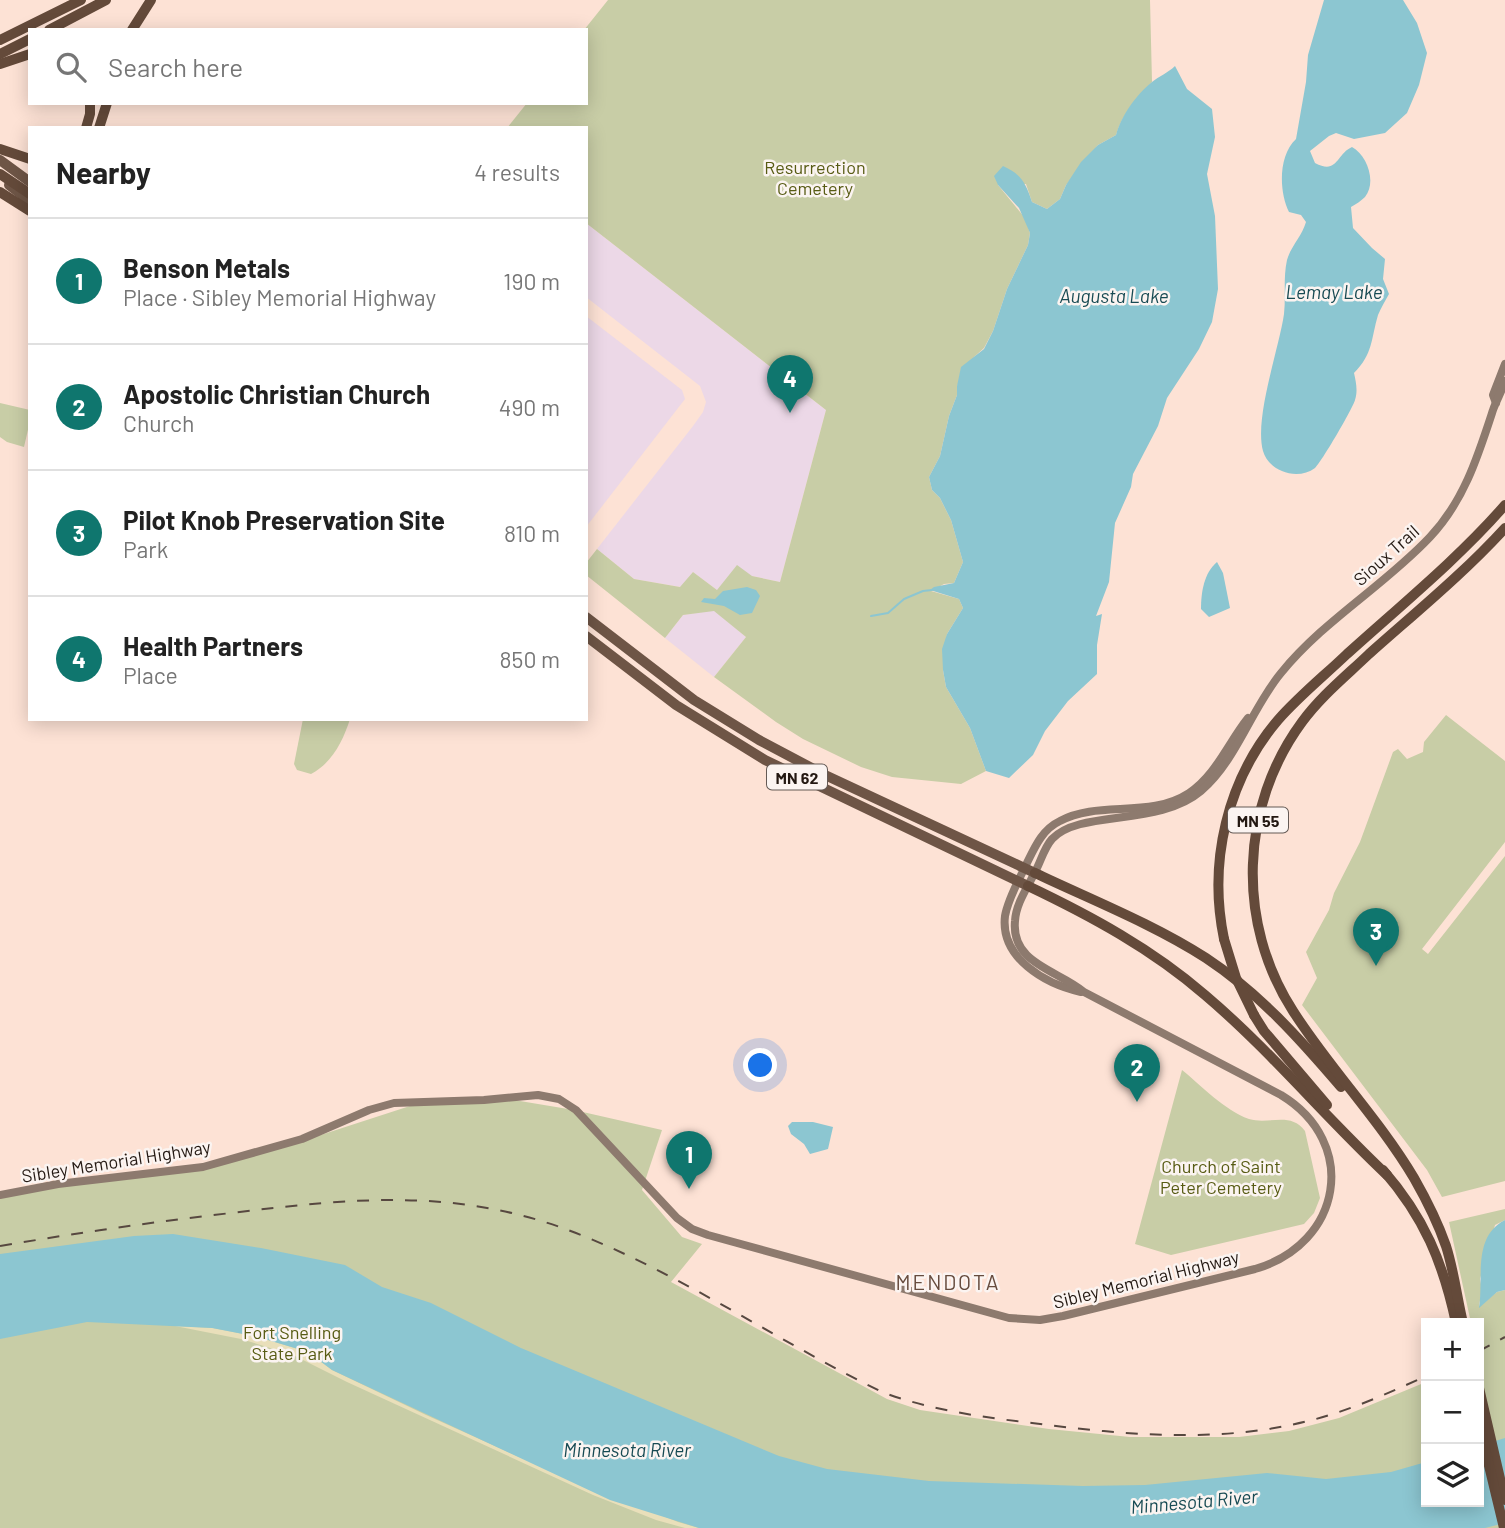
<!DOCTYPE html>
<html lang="en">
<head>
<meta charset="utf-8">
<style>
  :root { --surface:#fff; --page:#f6f6f6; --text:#222; --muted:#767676; --line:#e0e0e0; --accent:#0f766e }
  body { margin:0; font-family:Barlow,sans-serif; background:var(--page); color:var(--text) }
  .controls { position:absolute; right:21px; bottom:21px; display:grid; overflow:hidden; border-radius:0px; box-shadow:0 4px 18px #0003 }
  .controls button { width:63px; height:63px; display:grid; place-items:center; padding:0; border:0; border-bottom:2px solid var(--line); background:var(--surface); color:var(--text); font:35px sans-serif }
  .you { position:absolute; left:761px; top:1066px; width:24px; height:24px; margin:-18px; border:5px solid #fff; border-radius:50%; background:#1a73e8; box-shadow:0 0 0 10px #1a73e833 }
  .badge { display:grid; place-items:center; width:46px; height:46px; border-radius:50%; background:var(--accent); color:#fff; font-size:23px; font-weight:700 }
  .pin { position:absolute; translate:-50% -58px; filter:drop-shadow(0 2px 4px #0008) }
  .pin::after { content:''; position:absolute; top:37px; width:24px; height:21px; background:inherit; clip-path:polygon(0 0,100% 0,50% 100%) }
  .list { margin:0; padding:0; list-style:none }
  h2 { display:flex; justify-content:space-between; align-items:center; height:91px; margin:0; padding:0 28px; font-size:30px }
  h2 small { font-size:23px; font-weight:400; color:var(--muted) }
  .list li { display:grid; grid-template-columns:46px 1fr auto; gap:21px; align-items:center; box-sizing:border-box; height:126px; padding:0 28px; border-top:2px solid var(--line) }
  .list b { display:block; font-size:26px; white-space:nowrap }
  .list p { margin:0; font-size:23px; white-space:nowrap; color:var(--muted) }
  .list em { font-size:23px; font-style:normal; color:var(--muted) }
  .icon { flex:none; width:38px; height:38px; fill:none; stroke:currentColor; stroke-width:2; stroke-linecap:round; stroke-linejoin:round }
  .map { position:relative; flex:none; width:1505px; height:1528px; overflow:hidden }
  .search { position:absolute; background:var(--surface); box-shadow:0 4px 18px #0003; left:28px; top:28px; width:560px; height:77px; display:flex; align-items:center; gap:18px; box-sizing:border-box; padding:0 24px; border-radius:0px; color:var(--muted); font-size:26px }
  .panel { position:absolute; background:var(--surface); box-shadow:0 4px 18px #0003; left:28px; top:126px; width:560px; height:595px; border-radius:0px }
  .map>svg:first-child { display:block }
  .commercial { fill:#ecd8e7 }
  .green { fill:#c8cda6 }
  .sand { fill:#e9dfba }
  .water { fill:#8cc6d1 }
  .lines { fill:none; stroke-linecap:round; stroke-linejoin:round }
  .stream { stroke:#8cc6d1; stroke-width:2 }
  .secondary { stroke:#8d7a6e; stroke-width:8 }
  .trunk { stroke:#6e5546; stroke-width:10 }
  .motorway { stroke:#644a3a; stroke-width:10 }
  .rail { stroke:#574840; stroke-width:2; stroke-dasharray:12 12; stroke-linecap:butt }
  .motorway-bridge { stroke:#644a3a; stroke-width:10 }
  .labels { text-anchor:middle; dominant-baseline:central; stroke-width:5; stroke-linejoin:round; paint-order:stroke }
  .shield { fill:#fbf4f1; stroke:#645a55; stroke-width:2 }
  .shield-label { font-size:16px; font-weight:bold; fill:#231812 }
  .park-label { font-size:18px; fill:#575b13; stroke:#fbf4f1 }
  .street-label { font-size:18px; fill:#231812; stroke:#fbf4f1 }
  .water-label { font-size:19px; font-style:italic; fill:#174a53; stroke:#fbf4f1 }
  .quarter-label { font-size:21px; letter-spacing:2px; fill:#674c3e; stroke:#fbf4f1 }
</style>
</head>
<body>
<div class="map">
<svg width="1505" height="1528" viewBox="0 0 1505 1528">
  <rect width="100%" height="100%" fill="#fde2d5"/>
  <!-- commercial -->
  <g class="commercial">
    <path d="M 586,223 L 826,410 L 780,582 L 752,576 L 717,590 L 693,572 L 681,587 L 634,579 L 597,549 L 693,426 L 703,412 L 706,402 L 700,386 L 586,297 Z"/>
    <path d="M 586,316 L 682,390 L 685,399 L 586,527 Z"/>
    <path d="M 714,610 L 746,637 L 714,677 L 665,638 L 683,615 Z"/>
  </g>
  <!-- green -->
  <g class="green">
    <path d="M 608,0 L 1150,0 L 1152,82 C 1137,98 1122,114 1116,135 L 1098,145 L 1066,185 L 1060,199 L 1047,209 L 1032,202 L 1026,184 L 998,185 L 1025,218 L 1030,233 L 1028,245 L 1007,289 L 993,331 L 984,348 L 974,357 L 957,386 L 957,395 L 949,416 L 940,456 L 929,477 L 932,490 L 940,498 L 951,520 L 963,562 L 954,583 L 944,584 L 931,591 L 959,599 L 963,608 L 947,634 L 943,670 L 946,687 L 970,728 L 986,771 L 961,784 L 892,777 L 861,767 L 803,739 L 776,722 L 714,677 L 746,637 L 714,611 L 683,615 L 665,638 L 586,575 L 586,563 L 597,549 L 634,579 L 680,587 L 693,572 L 717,590 L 737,565 L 752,576 L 780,582 L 826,410 L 586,223 L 586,128 L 507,128 L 527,103 L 586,103 L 586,30 L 584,30 Z"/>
    <path d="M 0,403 L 30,410 L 30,421 L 24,447 L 7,442 L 0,437 Z"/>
    <path d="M 1446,715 L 1505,761 L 1505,842 L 1422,949 L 1428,954 L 1505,856 L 1505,1181 L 1442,1197 L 1427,1170 L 1302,1005 L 1317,978 L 1306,952 L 1329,910 L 1334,893 L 1360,842 L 1393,752 L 1398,749 L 1407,759 L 1423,752 L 1424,742 Z"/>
    <path d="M 303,719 L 350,719 C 343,741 332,763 311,774 L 297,770 L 294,764 Z"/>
    <path d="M 1182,1070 C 1202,1086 1224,1110 1249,1119 C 1270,1125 1290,1111 1305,1131 L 1320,1198 L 1314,1213 L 1304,1224 L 1171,1255 L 1135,1244 Z"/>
    <path d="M 508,1099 L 574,1110 L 662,1130 L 642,1190 L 682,1237 L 702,1244 L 671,1282 L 887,1399 L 920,1410 L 1049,1429 L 1130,1437 L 1239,1437 L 1289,1431 L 1339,1418 L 1426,1382 L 1426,1502 L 1479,1502 L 1481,1355 L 1479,1323 L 1471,1323 L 1449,1222 L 1505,1209 L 1505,1220 L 1495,1225 L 1480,1279 L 1482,1289 L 1479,1306 L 1497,1292 L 1505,1290 L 1505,1528 L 0,1528 L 0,1193 L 191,1170 L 293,1144 L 413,1105 Z"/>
  </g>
  <!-- sand -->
  <path class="sand" d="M 175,1326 L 213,1328 L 258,1337 L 308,1352 L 332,1370 L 426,1415 L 517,1456 L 678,1522 L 699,1528 L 685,1528 L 656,1520 L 593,1495 L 347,1382 L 293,1355 L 241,1339 Z"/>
  <!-- water -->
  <g class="water">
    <path d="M 1324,0 L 1403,0 L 1417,23 L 1427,53 L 1419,85 L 1407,113 L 1385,133 L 1354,139 L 1336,133 L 1329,136 L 1310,151 L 1315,163 C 1338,175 1336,154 1352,147 C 1367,155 1377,182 1365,197 C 1361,201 1356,204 1351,207 L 1353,228 L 1372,248 L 1385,259 L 1383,279 L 1389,294 C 1385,301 1381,308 1378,315 C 1371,339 1373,354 1354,373 C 1356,382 1358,391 1355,400 C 1353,408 1321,463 1315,468 C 1298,481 1269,472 1263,451 C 1254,418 1279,349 1284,314 C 1286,296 1283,278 1287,260 C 1291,246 1302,236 1306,222 L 1301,215 L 1289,212 C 1279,192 1278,156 1296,139 L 1306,82 L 1308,55 Z"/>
    <path d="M 1175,66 L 1187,89 L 1212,109 L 1215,137 L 1207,174 L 1215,216 L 1218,289 L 1212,322 L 1199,349 L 1167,398 L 1158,426 L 1133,474 L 1131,487 L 1115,523 L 1109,582 L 1096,616 L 1102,614 L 1097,645 L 1097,674 L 1068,701 L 1045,731 L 1033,755 L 1009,778 L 986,771 L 970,728 L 946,687 L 943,670 L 942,649 L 947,634 L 963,608 L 959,599 L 930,590 L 934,587 L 954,583 L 963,562 L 951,520 L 940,498 L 932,490 L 929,477 L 940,456 L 949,416 L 957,395 L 957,386 L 961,367 L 984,349 L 993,331 L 1007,289 L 1028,245 L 1030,233 L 1019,208 L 998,185 L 994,176 L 1003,166 C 1021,174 1026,183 1032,202 L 1047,209 L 1060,199 L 1066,185 L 1081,162 L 1098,145 L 1116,135 C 1121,116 1136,95 1152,82 C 1159,76 1168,73 1175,66 Z"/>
    <path d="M 1217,562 L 1223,573 L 1230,608 L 1209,617 L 1201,609 C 1201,592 1204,573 1217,562 Z"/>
    <path d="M 747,587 L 756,590 L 760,596 L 752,613 L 740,615 L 724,606 L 701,602 L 704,598 L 715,599 L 723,591 Z"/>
    <path d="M 792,1122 L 813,1122 L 833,1127 L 828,1149 L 810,1154 L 804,1144 L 791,1134 L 788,1126 Z"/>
    <path d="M 1505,1220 L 1505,1290 L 1497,1292 L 1479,1308 C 1484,1278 1472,1237 1505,1220 Z"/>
    <path d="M 173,1234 L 261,1248 L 345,1265 L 382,1287 L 431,1303 L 521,1348 L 779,1456 L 827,1469 L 929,1481 L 1083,1486 L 1145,1485 L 1267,1473 L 1326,1479 L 1391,1472 L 1426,1462 L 1426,1502 L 1479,1502 L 1479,1446 L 1505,1438 L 1505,1523 L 1485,1528 L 699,1528 L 610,1500 L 332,1370 L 308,1352 L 258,1337 L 212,1328 L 87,1322 L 0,1339 L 0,1254 L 134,1236 Z"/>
  </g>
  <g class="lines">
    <!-- stream -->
    <path class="stream" d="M 871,616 L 888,613 L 904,599 L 923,591 L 932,590"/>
    <!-- secondary -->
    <g class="secondary">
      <path d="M 1496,403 L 1493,395 L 1505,364"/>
      <path d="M 1081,992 C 1045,984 1000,958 1005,916 C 1008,899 1018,882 1025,867 C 1034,849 1041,830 1060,821 C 1099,800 1149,819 1189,793 C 1216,775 1228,743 1248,718"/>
      <path d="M 0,1195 L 58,1184 L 203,1167 L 302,1139 L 369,1110 L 394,1103 L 484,1100 L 538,1095 L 559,1099 L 576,1110 L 677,1218 L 692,1229 L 708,1235 L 1009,1318 L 1040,1320 L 1063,1316 L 1255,1269 C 1342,1244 1360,1143 1281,1095 L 1084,992 C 1058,970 1011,964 1015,921 C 1016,903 1028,887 1035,872 C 1041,861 1044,848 1052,839 C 1080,809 1159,827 1201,791 C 1237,760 1251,709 1281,673 C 1324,620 1384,586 1430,537 C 1464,501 1478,456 1493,410 C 1497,399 1502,391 1505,381"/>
    </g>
    <!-- trunk -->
    <g class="trunk">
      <path d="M 0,160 L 30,182"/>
      <path d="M 9,185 L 30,201"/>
      <path d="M 586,617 L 694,700 L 759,740 L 825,775 L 1035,873"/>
      <path d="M 586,636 L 676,705 L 765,760 L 1028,886"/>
    </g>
    <!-- motorway -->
    <g class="motorway">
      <path d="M 49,30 L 106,0"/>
      <path d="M 132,30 L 151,0"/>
      <path d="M 0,40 L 81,0"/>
      <path d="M 0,54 L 30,39"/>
      <path d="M 0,64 L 30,54"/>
      <path d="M 86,128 L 90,114 L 90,103"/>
      <path d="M 99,128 L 107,103"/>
      <path d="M 0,149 L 30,159"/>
      <path d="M 0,174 L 30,194"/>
      <path d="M 0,192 L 30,211"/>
      <path d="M 1035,873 C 1092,900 1153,924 1206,958 C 1259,993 1300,1039 1341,1087"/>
      <path d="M 1028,886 C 1091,916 1152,949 1205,995 C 1270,1050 1325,1117 1387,1175"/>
      <path d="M 1224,939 C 1208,862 1227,780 1278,720 C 1299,696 1324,676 1347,654 C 1399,607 1460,557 1505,505"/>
      <path d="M 1254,1015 L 1264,1031 L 1327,1105"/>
      <path d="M 1383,1170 C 1424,1217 1443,1262 1456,1323"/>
      <path d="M 1463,1323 C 1457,1298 1454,1271 1446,1246 C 1438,1223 1426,1199 1414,1178 C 1379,1119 1330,1069 1293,1011 C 1236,923 1240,806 1302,722 C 1321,696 1346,676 1369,654 C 1415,613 1464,573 1505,528"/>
      <path d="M 1479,1388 L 1505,1500"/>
      <path d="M 1479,1424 L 1504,1528"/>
    </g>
    <!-- rail -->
    <g class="rail">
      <path d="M 0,1246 C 77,1233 153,1222 231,1213 C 353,1198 458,1187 576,1233 C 683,1275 779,1342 882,1392 C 930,1410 981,1417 1032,1423 C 1125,1435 1221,1444 1312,1420 C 1351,1410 1389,1393 1426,1376"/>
      <path d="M 1479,1351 L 1505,1337"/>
    </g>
    <!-- motorway-bridge -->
    <path class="motorway-bridge" d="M 1224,939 L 1236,978 L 1254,1015"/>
  </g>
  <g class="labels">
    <!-- shield labels -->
    <g class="shield">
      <rect x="767" y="764.5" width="60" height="25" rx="5"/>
      <rect x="1228" y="807.5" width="60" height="25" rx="5"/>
    </g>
    <g class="shield-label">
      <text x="797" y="777">MN 62</text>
      <text x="1258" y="820">MN 55</text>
    </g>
    <!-- park labels -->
    <g class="park-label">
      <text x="815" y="167">Resurrection<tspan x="815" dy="21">Cemetery</tspan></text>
      <text x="1221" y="1166">Church of Saint<tspan x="1221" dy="21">Peter Cemetery</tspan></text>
      <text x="292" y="1332">Fort Snelling<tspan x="292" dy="21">State Park</tspan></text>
    </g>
    <!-- street labels -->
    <g class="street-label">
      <text transform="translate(1386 555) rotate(-42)">Sioux Trail</text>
      <text transform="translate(116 1161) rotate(-9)">Sibley Memorial Highway</text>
      <text transform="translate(1146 1279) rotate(-14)">Sibley Memorial Highway</text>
    </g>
    <!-- water labels -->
    <g class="water-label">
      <text x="1334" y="291">Lemay Lake</text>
      <text x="1114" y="295">Augusta Lake</text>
      <text x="627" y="1449">Minnesota River</text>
      <text transform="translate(1194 1501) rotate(-5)">Minnesota River</text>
    </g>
    <!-- quarter labels -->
    <g class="quarter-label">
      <text x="948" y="1281">MENDOTA</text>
    </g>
  </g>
</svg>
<div class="controls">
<button>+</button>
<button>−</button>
<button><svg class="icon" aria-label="layers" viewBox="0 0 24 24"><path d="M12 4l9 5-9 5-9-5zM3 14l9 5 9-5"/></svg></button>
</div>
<div class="you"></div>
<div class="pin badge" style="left:689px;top:1189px">1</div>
<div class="pin badge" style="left:1137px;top:1102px">2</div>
<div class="pin badge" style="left:1376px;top:966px">3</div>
<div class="pin badge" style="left:790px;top:413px">4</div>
<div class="search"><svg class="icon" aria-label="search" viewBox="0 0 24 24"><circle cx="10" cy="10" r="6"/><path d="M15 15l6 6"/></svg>Search here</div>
<section class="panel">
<h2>Nearby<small>4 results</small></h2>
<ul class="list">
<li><span class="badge">1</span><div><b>Benson Metals</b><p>Place · Sibley Memorial Highway</p></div><em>190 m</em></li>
<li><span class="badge">2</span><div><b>Apostolic Christian Church</b><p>Church</p></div><em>490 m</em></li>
<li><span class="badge">3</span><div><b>Pilot Knob Preservation Site</b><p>Park</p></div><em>810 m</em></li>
<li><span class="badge">4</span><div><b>Health Partners</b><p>Place</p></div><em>850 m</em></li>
</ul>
</section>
</div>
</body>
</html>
